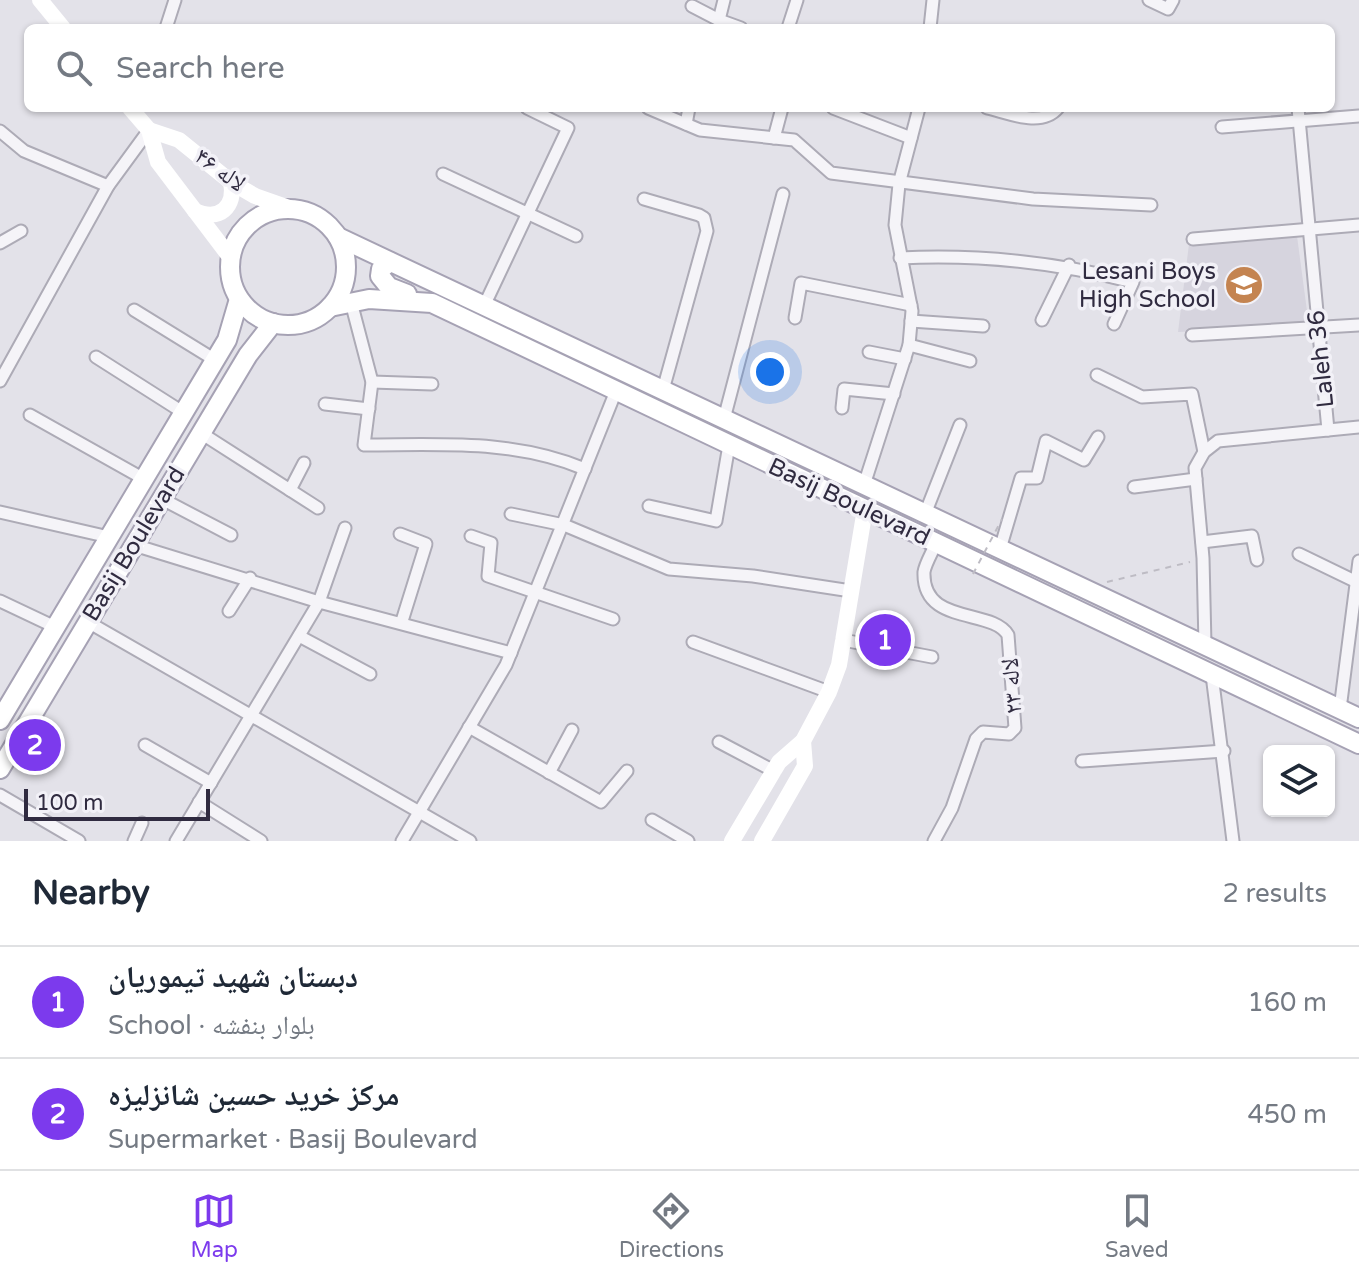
<!DOCTYPE html>
<html lang="en">
<head>
<meta charset="utf-8">
<style>
  :root { --surface:#fff; --page:#f2f2f3; --text:#1f2937; --muted:#747a83; --line:#e0e1e3; --accent:#7c3aed }
  body { margin:0; font-family:"Varela Round","Noto Naskh Arabic",sans-serif; background:var(--page); color:var(--text) }
  .controls { position:absolute; right:24px; bottom:24px; display:grid; overflow:hidden; border-radius:12px; box-shadow:0 2px 6px #0004 }
  .controls button { width:72px; height:72px; display:grid; place-items:center; padding:0; border:0; border-bottom:2px solid var(--line); background:var(--surface); color:var(--text); font:40px sans-serif }
  .scale { position:absolute; left:24px; bottom:20px; width:186px; box-sizing:border-box; padding-left:8px; border:4px solid #302b40; border-top:0; font-size:22px; line-height:28px; white-space:nowrap; color:#302b40; -webkit-text-stroke:6px #f2f1f7; paint-order:stroke }
  .you { position:absolute; left:770px; top:372px; width:28px; height:28px; margin:-20px; border:6px solid #fff; border-radius:50%; background:#1a73e8; box-shadow:0 0 0 12px #1a73e833 }
  .badge { display:grid; place-items:center; width:52px; height:52px; border-radius:50%; background:var(--accent); color:#fff; font-size:26px; font-weight:700 }
  .pin { position:absolute; translate:-50% -50%; border:4px solid #fff; box-shadow:0 2px 8px #0006 }
  .list { margin:0; padding:0; list-style:none }
  h2 { display:flex; justify-content:space-between; align-items:center; height:104px; margin:0; padding:0 32px; font-size:34px }
  h2 small { font-size:26px; font-weight:400; color:var(--muted) }
  .list li { display:grid; grid-template-columns:52px 1fr auto; gap:24px; align-items:center; box-sizing:border-box; height:112px; padding:0 32px; border-top:2px solid var(--line) }
  .list b { display:block; font-size:30px; white-space:nowrap }
  .list p { margin:0; font-size:26px; white-space:nowrap; color:var(--muted) }
  .list em { font-size:26px; font-style:normal; color:var(--muted) }
  .icon { flex:none; width:44px; height:44px; fill:none; stroke:currentColor; stroke-width:2; stroke-linecap:round; stroke-linejoin:round }
  .map { position:relative; flex:none; width:1359px; height:841px; overflow:hidden }
  .search { position:absolute; background:var(--surface); box-shadow:0 2px 6px #0004; left:24px; right:24px; top:24px; height:88px; display:flex; align-items:center; gap:20px; box-sizing:border-box; padding:0 28px; border-radius:12px; color:var(--muted); font-size:30px }
  .sheet { height:328px; background:var(--surface) }
  nav { display:flex; justify-content:space-around; align-items:center; box-sizing:border-box; height:112px; border-top:2px solid var(--line); background:var(--surface); font-size:22px; color:var(--muted) }
  nav a { display:grid; justify-items:center; gap:4px }
  nav .on { color:var(--accent) }
  .map>svg:first-child { display:block }
  .built { fill:#d6d4de }
  .lines { fill:none; stroke-linecap:round; stroke-linejoin:round }
  .street-casing { stroke:#adabb6; stroke-width:15 }
  .primary-casing { stroke:#a6a2b4; stroke-width:22 }
  .path { stroke:#bebcc4; stroke-width:2; stroke-dasharray:6 6; stroke-linecap:butt }
  .street { stroke:#f5f4f8; stroke-width:11 }
  .secondary { stroke:#fff; stroke-width:16 }
  .primary { stroke:#fff; stroke-width:18 }
  .path-bridge { stroke:#bebcc4; stroke-width:2; stroke-dasharray:6 6; stroke-linecap:butt }
  .labels { text-anchor:middle; dominant-baseline:central; stroke-width:7; stroke-linejoin:round; paint-order:stroke }
  .street-label { font-size:24px; fill:#302b40; stroke:#f2f1f7 }
  .poi-label { font-size:24px; fill:#302b40; stroke:#f2f1f7; text-anchor:end }
</style>
</head>
<body>
<div class="map">
<svg width="1359" height="841" viewBox="0 0 1359 841">
  <rect width="100%" height="100%" fill="#e3e2e9"/>
  <!-- built -->
  <path class="built" d="M 1297,236 L 1309,326 L 1178,332 L 1189,244 Z"/>
  <g class="lines">
    <!-- street casing -->
    <g class="street-casing">
      <g id="street">
        <path d="M 724,0 L 719,20 L 741,28"/>
        <path d="M 1149,0 L 1168,9 L 1173,0"/>
        <path d="M 692,6 L 719,20"/>
        <path d="M 166,28 L 175,0"/>
        <path d="M 788,28 L 797,0"/>
        <path d="M 930,28 L 933,0"/>
        <path d="M 648,108 L 700,130 L 794,140 L 831,173 L 1033,199 L 1151,205"/>
        <path d="M 833,108 L 911,138"/>
        <path d="M 987,108 C 1009,113 1041,128 1058,108"/>
        <path d="M 686,124 L 689,108"/>
        <path d="M 1222,127 L 1359,116"/>
        <path d="M 0,131 L 24,151 L 108,186"/>
        <path d="M 774,138 L 782,108"/>
        <path d="M 443,174 L 576,236"/>
        <path d="M 644,199 L 699,215 L 704,218 L 707,231 L 663,390"/>
        <path d="M 1193,239 L 1359,225"/>
        <path d="M 0,243 L 21,231"/>
        <path d="M 900,258 C 980,254 1055,262 1133,282 L 1114,324"/>
        <path d="M 351,302 L 372,382 L 364,445 C 441,445 514,439 585,469"/>
        <path d="M 484,306 L 568,128 L 527,108"/>
        <path d="M 134,310 L 215,360"/>
        <path d="M 795,318 L 801,283 L 911,305"/>
        <path d="M 1042,320 L 1069,265"/>
        <path d="M 911,321 L 983,326"/>
        <path d="M 1192,335 L 1359,325"/>
        <path d="M 909,345 L 970,361"/>
        <path d="M 869,352 L 905,359"/>
        <path d="M 96,357 L 184,413"/>
        <path d="M 1097,375 L 1142,397 L 1192,394 L 1204,452"/>
        <path d="M 0,381 L 108,186 L 149,130"/>
        <path d="M 372,382 L 432,384"/>
        <path d="M 325,404 L 369,409"/>
        <path d="M 842,408 L 844,389 L 894,394"/>
        <path d="M 30,415 L 144,479"/>
        <path d="M 724,419 L 783,194"/>
        <path d="M 1328,430 L 1359,427"/>
        <path d="M 201,433 L 318,508"/>
        <path d="M 864,485 L 909,345 L 912,311 L 895,225 L 899,184 L 919,108"/>
        <path d="M 1134,487 L 1196,479"/>
        <path d="M 290,490 L 304,463"/>
        <path d="M 162,499 L 231,535"/>
        <path d="M 649,506 L 716,521 L 729,445"/>
        <path d="M 0,512 L 109,537"/>
        <path d="M 511,514 L 564,525 L 669,569 L 753,576 L 851,591"/>
        <path d="M 925,514 L 960,425"/>
        <path d="M 400,534 L 426,544 L 402,621"/>
        <path d="M 471,536 L 491,543 L 488,576 L 613,619"/>
        <path d="M 1202,542 L 1252,536 L 1257,560"/>
        <path d="M 134,545 L 319,602 L 511,653"/>
        <path d="M 1000,549 L 1021,478 L 1037,478 L 1046,441 L 1084,460 L 1098,437"/>
        <path d="M 1299,554 L 1359,583"/>
        <path d="M 0,601 L 55,627"/>
        <path d="M 229,611 L 250,578"/>
        <path d="M 88,622 L 470,841"/>
        <path d="M 299,636 L 370,674"/>
        <path d="M 843,640 L 932,657"/>
        <path d="M 693,642 L 829,692"/>
        <path d="M 1205,645 L 1203,558 L 1195,468 L 1204,452 L 1218,441 L 1328,430 L 1298,108"/>
        <path d="M 1212,675 L 1233,841"/>
        <path d="M 1340,709 L 1359,561"/>
        <path d="M 469,727 L 601,802 L 627,771"/>
        <path d="M 719,742 L 774,771"/>
        <path d="M 145,745 L 211,783"/>
        <path d="M 1082,761 L 1224,751"/>
        <path d="M 549,773 L 572,730"/>
        <path d="M 0,795 L 79,841"/>
        <path d="M 199,802 L 261,841"/>
        <path d="M 652,820 L 688,841"/>
        <path d="M 134,841 L 142,823"/>
        <path d="M 176,841 L 319,602 L 345,528"/>
        <path d="M 402,841 L 506,665 L 616,391"/>
        <path d="M 934,841 L 952,808 L 976,739 L 983,732 L 1009,734 L 1015,728 L 1008,635 C 992,608 922,626 924,572 C 925,564 933,551 936,543"/>
      </g>
    </g>
    <!-- primary casing -->
    <g class="primary-casing">
      <g id="primary">
        <circle cx="288" cy="267" r="58"/>
        <path d="M 338,237 L 1359,718"/>
        <path d="M 390,262 L 381,269 L 380,276 L 389,287 L 407,294"/>
        <path d="M 330,307 L 369,299 L 432,303 L 1359,744"/>
        <path d="M 0,720 L 227,340 L 239,299"/>
        <path d="M 0,769 L 248,355 L 273,323"/>
      </g>
    </g>
    <!-- path -->
    <path class="path" d="M 1107,582 L 1190,562"/>
    <!-- street -->
    <use href="#street" class="street"/>
    <!-- secondary -->
    <g class="secondary">
      <path d="M 40,0 L 63,28"/>
      <path d="M 130,108 L 149,130 L 158,162 L 230,257"/>
      <path d="M 149,130 L 179,140 L 231,182 L 255,196 L 292,209"/>
      <path d="M 195,211 C 219,222 236,207 231,182"/>
      <path d="M 732,841 L 779,762 L 803,741 L 829,692 L 839,665 L 865,509"/>
      <path d="M 762,841 L 805,766 L 803,741"/>
    </g>
    <!-- primary -->
    <use href="#primary" class="primary"/>
    <!-- path-bridge -->
    <path class="path-bridge" d="M 973,574 L 1002,519"/>
  </g>
  <!-- icons -->
  <defs>
    <g id="school-disc" transform="scale(2)"><circle r="9.5" fill="#c48451" stroke="#f2f1f7"/><path d="M0-5L7-2L0 1L-7-2ZM-4 1L0 2.5L4 1V4Q0 6-4 4Z" fill="#fff"/></g>
  </defs>
  <g fill-rule="evenodd">
    <use href="#school-disc" x="1244" y="285"/>
  </g>
  <g class="labels">
    <!-- street labels -->
    <g class="street-label">
      <text transform="translate(220 170) rotate(36)">لاله ۴۶</text>
      <text transform="translate(1321 359) rotate(-96)">Laleh 36</text>
      <text transform="translate(849 502) rotate(25)">Basij Boulevard</text>
      <text transform="translate(134 544) rotate(-59)">Basij Boulevard</text>
      <text transform="translate(1012 686) rotate(-94)">لاله ۲۳</text>
    </g>
    <!-- poi labels -->
    <g class="poi-label">
      <text x="1216" y="271">Lesani Boys<tspan x="1216" dy="28">High School</tspan></text>
    </g>
  </g>
</svg>
<div class="controls">
<button><svg class="icon" aria-label="layers" viewBox="0 0 24 24"><path d="M12 4l9 5-9 5-9-5zM3 14l9 5 9-5"/></svg></button>
</div>
<div class="scale">100 m</div>
<div class="you"></div>
<div class="pin badge" style="left:885px;top:640px">1</div>
<div class="pin badge" style="left:35px;top:745px">2</div>
<div class="search"><svg class="icon" aria-label="search" viewBox="0 0 24 24"><circle cx="10" cy="10" r="6"/><path d="M15 15l6 6"/></svg>Search here</div>
</div>
<section class="sheet">
<h2>Nearby<small>2 results</small></h2>
<ul class="list">
<li><span class="badge">1</span><div><b>دبستان شهید تیموریان</b><p>School · بلوار بنفشه</p></div><em>160 m</em></li>
<li><span class="badge">2</span><div><b>مرکز خرید حسین شانزلیزه</b><p>Supermarket · Basij Boulevard</p></div><em>450 m</em></li>
</ul>
</section>
<nav>
<a class="on"><svg class="icon" aria-label="map" viewBox="0 0 24 24"><path d="M3 6l6-2 6 2 6-2v14l-6 2-6-2-6 2zM9 4v14M15 6v14"/></svg>Map</a>
<a><svg class="icon" aria-label="directions" viewBox="0 0 24 24"><path d="M12 3l9 9-9 9-9-9zM9 14v-3h6M13 9l2 2-2 2"/></svg>Directions</a>
<a><svg class="icon" aria-label="saved" viewBox="0 0 24 24"><path d="M7 4h10v16l-5-4-5 4z"/></svg>Saved</a>
</nav>
</body>
</html>
